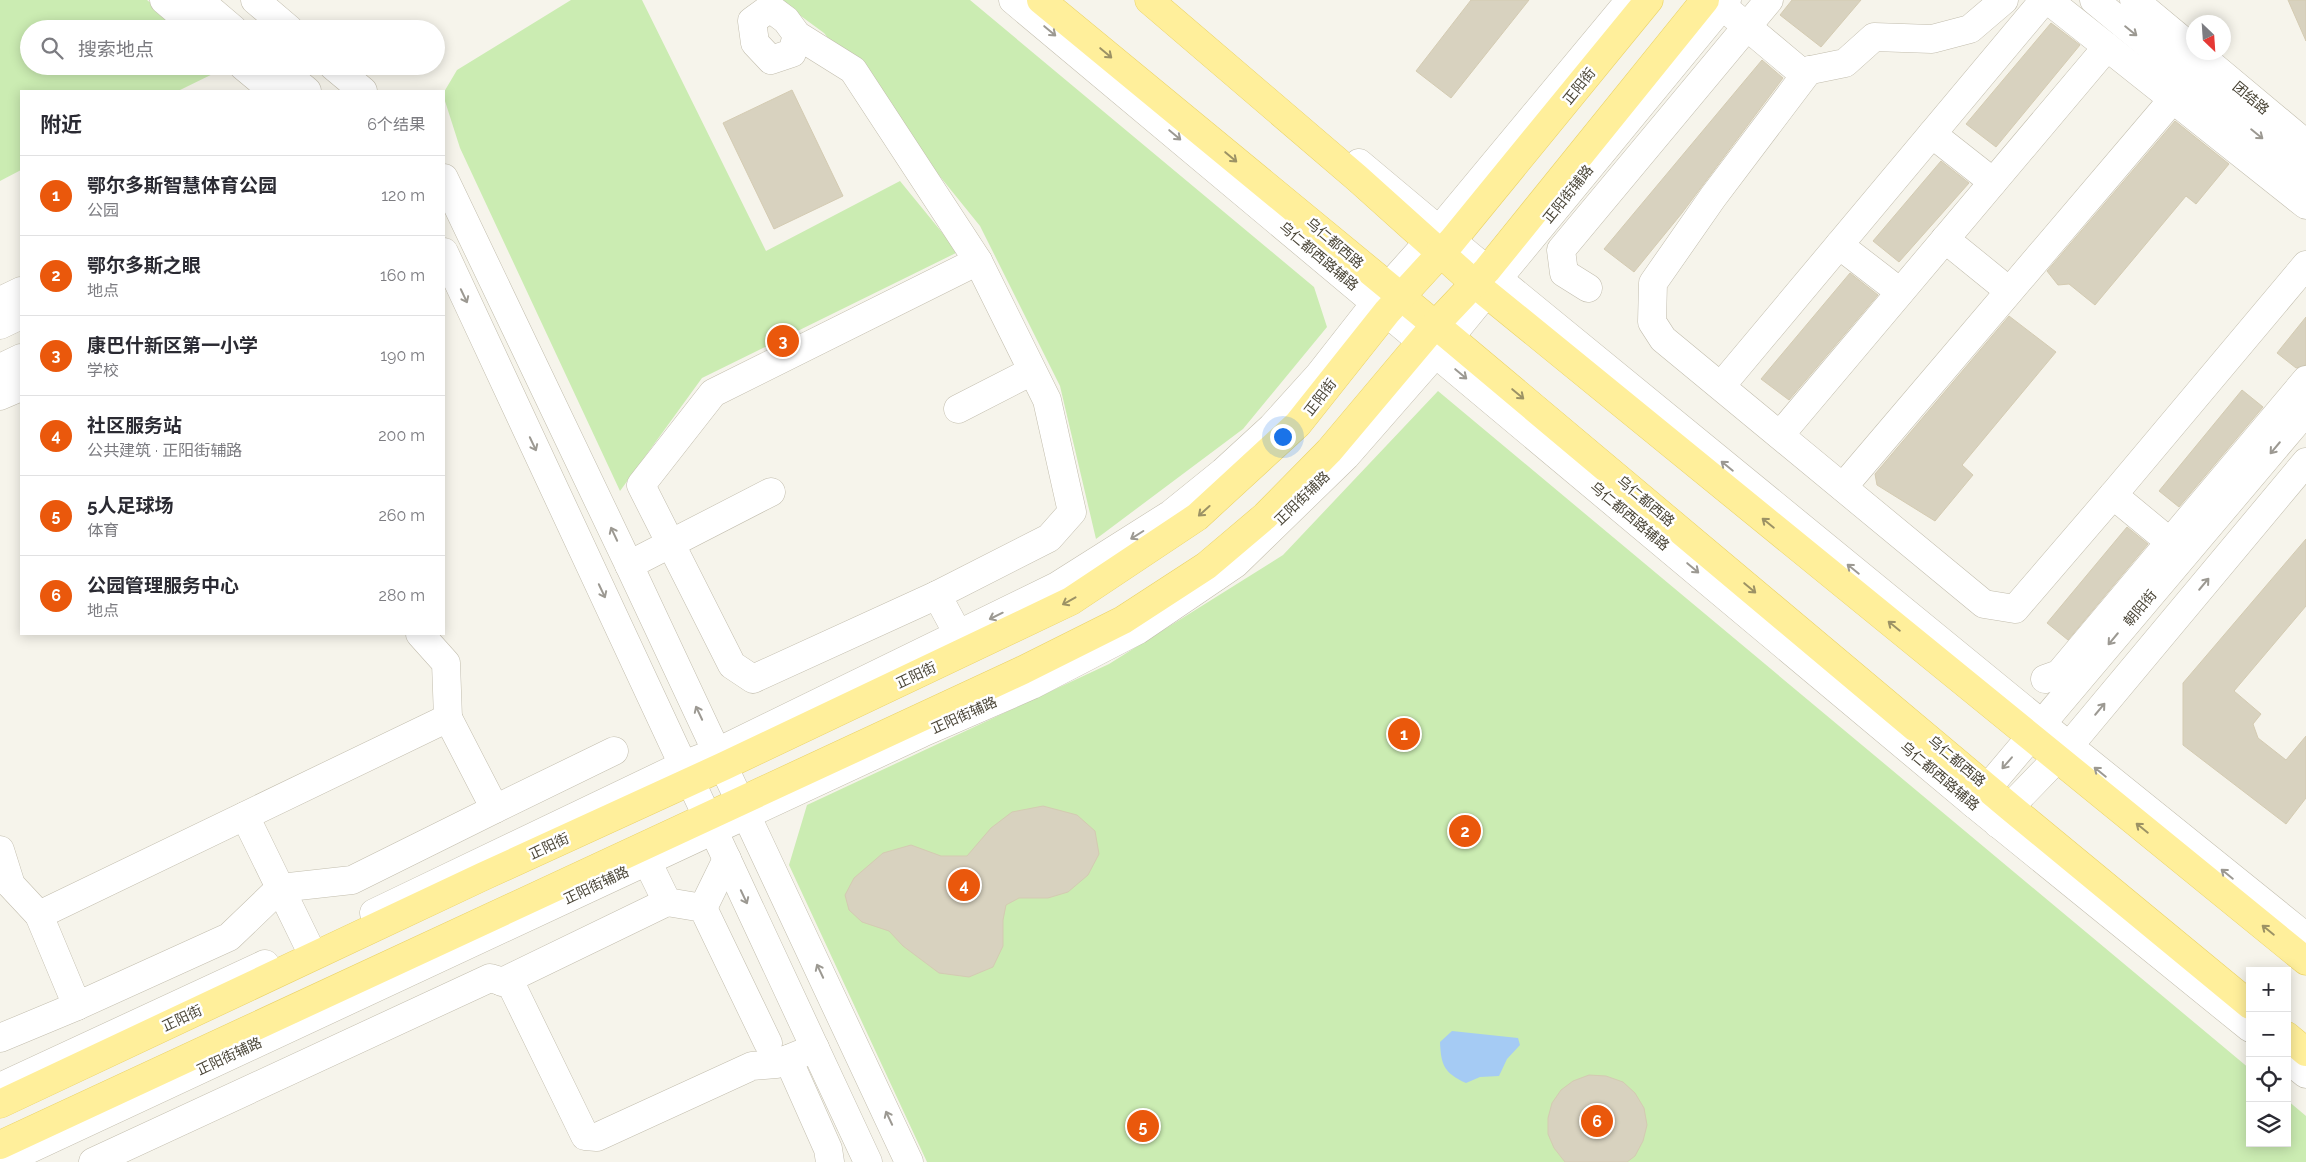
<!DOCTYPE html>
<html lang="zh">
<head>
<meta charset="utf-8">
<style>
  :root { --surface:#fff; --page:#f2f2f3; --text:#2b2b33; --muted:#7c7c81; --line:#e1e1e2; --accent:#ea580c }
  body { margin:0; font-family:Raleway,"Noto Sans SC",sans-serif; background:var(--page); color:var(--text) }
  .controls { position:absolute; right:15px; bottom:15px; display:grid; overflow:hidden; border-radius:0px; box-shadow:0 2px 12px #0003 }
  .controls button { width:45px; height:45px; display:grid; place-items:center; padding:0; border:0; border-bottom:1px solid var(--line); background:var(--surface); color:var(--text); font:25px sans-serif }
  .compass { position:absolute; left:2186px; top:15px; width:45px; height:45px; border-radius:50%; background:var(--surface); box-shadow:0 2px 12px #0003; rotate:155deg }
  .you { position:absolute; left:1282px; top:436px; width:18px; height:18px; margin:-12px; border:4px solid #fff; border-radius:50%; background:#1a73e8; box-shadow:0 0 0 8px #1a73e833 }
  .badge { display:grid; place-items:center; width:32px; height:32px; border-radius:50%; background:var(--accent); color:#fff; font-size:16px; font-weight:700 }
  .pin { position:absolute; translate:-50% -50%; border:2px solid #fff; box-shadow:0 1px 5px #0006 }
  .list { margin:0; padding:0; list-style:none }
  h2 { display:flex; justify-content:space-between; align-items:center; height:65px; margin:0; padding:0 20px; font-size:21px }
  h2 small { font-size:16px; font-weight:400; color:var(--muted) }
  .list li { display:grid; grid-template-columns:32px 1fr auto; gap:15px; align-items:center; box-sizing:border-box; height:80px; padding:0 20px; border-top:1px solid var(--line) }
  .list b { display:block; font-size:19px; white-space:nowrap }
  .list p { margin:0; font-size:16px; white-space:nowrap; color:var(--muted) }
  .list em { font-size:16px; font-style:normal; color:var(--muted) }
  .icon { flex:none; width:28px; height:28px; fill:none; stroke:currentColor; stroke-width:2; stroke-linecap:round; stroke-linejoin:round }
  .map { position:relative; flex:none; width:2306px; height:1162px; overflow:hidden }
  .search { position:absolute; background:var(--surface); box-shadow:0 2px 12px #0003; left:20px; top:20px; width:425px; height:55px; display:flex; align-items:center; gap:12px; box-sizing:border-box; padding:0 18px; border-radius:28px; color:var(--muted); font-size:19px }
  .panel { position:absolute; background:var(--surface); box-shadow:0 2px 12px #0003; left:20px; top:90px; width:425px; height:545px; border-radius:0px }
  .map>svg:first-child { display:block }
  .green { fill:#cbecb2 }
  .water { fill:#a5cbf4 }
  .building { fill:#d8d2bf; stroke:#d4cbb2 }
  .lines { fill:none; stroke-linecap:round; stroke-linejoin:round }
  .minor-casing { stroke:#c2bdad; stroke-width:29 }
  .major-casing { stroke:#ead265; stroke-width:29 }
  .minor { stroke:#fff; stroke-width:28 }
  .major { stroke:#ffef9b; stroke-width:28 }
  .oneway { stroke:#9c9992 }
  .oneway2 { stroke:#9c9265 }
  .labels { text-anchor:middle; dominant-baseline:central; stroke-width:5; stroke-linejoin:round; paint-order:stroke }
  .street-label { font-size:14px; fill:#4b4638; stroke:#fff }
</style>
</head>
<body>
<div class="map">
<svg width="2306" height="1162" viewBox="0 0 2306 1162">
  <rect width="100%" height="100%" fill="#f6f4eb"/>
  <!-- green -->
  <g class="green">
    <path d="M 0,0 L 147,0 L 182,29 L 29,29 L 29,66 L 227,67 L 178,91 L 21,91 L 21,170 L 0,181 Z"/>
    <path d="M 571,0 L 642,0 L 766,251 L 900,181 L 958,252 L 702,378 L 620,491 L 460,148 L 444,98 L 444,92 L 457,70 Z"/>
    <path d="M 779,0 L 970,0 L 1314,287 L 1327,327 L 1243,429 L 1096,539 L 1060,386 L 980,226 L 824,33 Z"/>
    <path d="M 1438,391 L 2250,1069 L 2250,1143 L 2287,1143 L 2287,1100 L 2306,1116 L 2306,1162 L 927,1162 L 789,865 L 807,805 L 1109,664 L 1283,555 Z"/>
  </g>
  <!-- water -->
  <path class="water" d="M 1452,1031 L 1518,1038 L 1520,1045 L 1507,1059 L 1499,1076 L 1480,1077 L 1466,1083 C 1444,1073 1441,1065 1440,1042 Z"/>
  <!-- building -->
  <g class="building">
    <path d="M 1471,0 L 1529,0 L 1451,98 L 1416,71 Z"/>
    <path d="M 1792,0 L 1861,0 L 1821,47 L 1780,15 Z"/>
    <path d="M 2288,0 L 2306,0 L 2306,41 Z"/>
    <path d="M 2051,23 L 2080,45 L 1996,147 L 1966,124 Z"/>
    <path d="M 1762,60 L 1783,78 L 1682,213 L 1634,272 L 1604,249 Z"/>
    <path d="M 792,90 L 843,196 L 774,229 L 723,123 Z"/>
    <path d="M 2175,121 L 2229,164 L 2196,204 L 2186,196 L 2095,305 L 2069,284 L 2058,285 L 2047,271 Z"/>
    <path d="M 1941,161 L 1969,183 L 1899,262 L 1873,241 Z"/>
    <path d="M 1850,273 L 1878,295 L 1789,400 L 1761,379 Z"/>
    <path d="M 2009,316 L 2056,352 L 1962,465 L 1973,475 L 1935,521 L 1877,485 L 1875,474 Z"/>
    <path d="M 2306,317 L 2306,365 L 2296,368 L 2277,353 Z"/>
    <path d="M 2242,390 L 2263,407 L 2179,507 L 2159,491 Z"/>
    <path d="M 2127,527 L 2148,544 L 2068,640 L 2047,623 Z"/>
    <path d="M 2306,539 L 2306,606 L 2234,691 L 2261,714 L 2253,724 L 2258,738 L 2286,760 L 2306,736 L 2306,798 L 2286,824 L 2183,745 L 2183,683 Z"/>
    <path d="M 1043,806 L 1077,815 L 1095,831 L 1099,854 L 1088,875 L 1068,892 L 1048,898 L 1019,898 L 1006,905 L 1003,920 L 1003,946 L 993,967 L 969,977 L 939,973 L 903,946 L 889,931 L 862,922 L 849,910 L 845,895 L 854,878 L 883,853 L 911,845 L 941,856 L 967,856 L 991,828 L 1012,812 Z"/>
    <path d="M 1589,1075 L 1606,1076 L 1623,1082 L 1635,1093 L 1644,1108 L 1647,1125 L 1643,1141 L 1635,1156 L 1627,1162 L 1565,1162 L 1554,1148 L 1548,1134 L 1548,1118 L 1552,1103 L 1561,1090 L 1573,1081 Z"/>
  </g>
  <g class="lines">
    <!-- minor casing -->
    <g class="minor-casing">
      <g id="minor">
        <path d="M 164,0 L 198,29"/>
        <path d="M 199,0 L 233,29"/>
        <path d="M 255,0 L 289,29"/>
        <path d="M 1013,0 L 1974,804 L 2250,1028"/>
        <path d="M 2048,0 L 2306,205"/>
        <path d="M 2094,0 L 2306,175"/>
        <path d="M 2134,0 L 2194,50"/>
        <path d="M 1733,15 L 1801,72 L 1845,63 L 1874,37 L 1932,39 L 1970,29 L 2004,0"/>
        <path d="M 797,35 L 792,53 L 771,60 L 755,43 L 752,21 L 770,8 L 786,20 L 797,35 L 853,70 L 978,261 L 1047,400 L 1072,512 L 1049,538 L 937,595 L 958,634"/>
        <path d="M 2196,52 L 2306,144"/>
        <path d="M 243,66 L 273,91"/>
        <path d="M 277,66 L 307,91"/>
        <path d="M 333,66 L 363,91"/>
        <path d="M 1809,70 L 1713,197 L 1653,283 L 1652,322 L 1663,339 L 1984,604 L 2015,609 L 2113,495"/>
        <path d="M 1932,134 L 1993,182"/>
        <path d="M 1359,163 L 1470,256 L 2069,746 L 2306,937"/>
        <path d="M 444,178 L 629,565 L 909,1162"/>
        <path d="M 1945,239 L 2009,291"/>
        <path d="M 1839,245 L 1900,292"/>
        <path d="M 444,252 L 868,1162"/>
        <path d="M 1588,288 L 1564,273 L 1561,250 L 1769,0"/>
        <path d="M 0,301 L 21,291"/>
        <path d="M 0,325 L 21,315"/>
        <path d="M 0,368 L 21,358"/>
        <path d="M 1721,386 L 2044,0"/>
        <path d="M 0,396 L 21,387"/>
        <path d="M 958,409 L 1032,371"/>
        <path d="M 1780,435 L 2107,47"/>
        <path d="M 1843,487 L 2173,99"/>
        <path d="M 2182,552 L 2113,495 L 2306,265"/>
        <path d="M 629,565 L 771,492"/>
        <path d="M 937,595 L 753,679 L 732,665 L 641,485 L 713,393 L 978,261"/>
        <path d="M 2045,679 L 2059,674 L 2306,380"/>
        <path d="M 448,718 L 495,809 L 614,751"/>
        <path d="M 1974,804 L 2306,411"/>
        <path d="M 245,816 L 308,945"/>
        <path d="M 1998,824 L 2010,807 L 2069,746 L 2306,462"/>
        <path d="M 0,850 L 11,885 L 39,915 L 448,718 L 446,663 L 420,634"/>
        <path d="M 647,861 L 667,902 L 703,908 L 768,1043"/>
        <path d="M 703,908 L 727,859"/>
        <path d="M 374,913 L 683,765 L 717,752 L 1057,586 L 1171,514 L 1223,472 L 1272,427 L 1319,375 L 1388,287 L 1439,230 L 1630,0"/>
        <path d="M 39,915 L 77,1006 L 229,937 L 280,888 L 352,880 L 495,809"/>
        <path d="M 502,982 L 667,902"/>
        <path d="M 0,1038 L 77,1006"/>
        <path d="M 788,1059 L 828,1149 L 830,1162"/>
        <path d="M 2287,1059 L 2306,1074"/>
        <path d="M 0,1087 L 265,964"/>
        <path d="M 2,1162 L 922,733 L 1032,685 L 1138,630 L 1235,564 L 1346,456 L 1450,337 L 1727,0"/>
        <path d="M 93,1162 L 490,978 L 511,984 L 585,1136 L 597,1137 L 752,1066 L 776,1064 L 815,1048"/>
      </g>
    </g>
    <!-- major casing -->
    <g class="major-casing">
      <g id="major">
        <path d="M 1041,0 L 1450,337 L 2010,807 L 2250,1005"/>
        <path d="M 1149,0 L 1357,178 L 1475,284 L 2306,961"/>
        <path d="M 2287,1036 L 2306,1052"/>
        <path d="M 0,1104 L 484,876 L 724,766 L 1071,601 L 1197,517 L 1298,424 L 1387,312 L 1452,241 L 1649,0"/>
        <path d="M 0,1145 L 1023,670 L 1123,620 L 1206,566 L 1265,516 L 1329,451 L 1435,325 L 1487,270 L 1705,0"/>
      </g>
    </g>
    <!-- minor -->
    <use href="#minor" class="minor"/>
    <!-- major -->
    <use href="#major" class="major"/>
  </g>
  <!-- one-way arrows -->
  <defs><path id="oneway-shaft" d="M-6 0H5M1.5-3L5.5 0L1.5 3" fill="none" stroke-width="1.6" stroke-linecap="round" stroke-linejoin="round" transform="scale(1.25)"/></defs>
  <g class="oneway">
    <use href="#oneway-shaft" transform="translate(1050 31) rotate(40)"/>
    <use href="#oneway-shaft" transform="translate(2131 31) rotate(39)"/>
    <use href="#oneway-shaft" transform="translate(2257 134) rotate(39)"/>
    <use href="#oneway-shaft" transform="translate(1175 135) rotate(40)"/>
    <use href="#oneway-shaft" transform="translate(464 296) rotate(65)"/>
    <use href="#oneway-shaft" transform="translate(1461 374) rotate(40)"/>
    <use href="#oneway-shaft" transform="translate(533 444) rotate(65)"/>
    <use href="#oneway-shaft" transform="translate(2275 448) rotate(130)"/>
    <use href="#oneway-shaft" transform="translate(1727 466) rotate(-141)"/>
    <use href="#oneway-shaft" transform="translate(614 534) rotate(-115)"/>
    <use href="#oneway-shaft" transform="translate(1137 535) rotate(148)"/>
    <use href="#oneway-shaft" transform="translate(1693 568) rotate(40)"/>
    <use href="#oneway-shaft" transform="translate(1853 569) rotate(-141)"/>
    <use href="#oneway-shaft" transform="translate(2204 584) rotate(-50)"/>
    <use href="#oneway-shaft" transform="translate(602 591) rotate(65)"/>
    <use href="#oneway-shaft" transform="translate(996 616) rotate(154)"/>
    <use href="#oneway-shaft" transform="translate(2113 639) rotate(130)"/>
    <use href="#oneway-shaft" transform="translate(2100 709) rotate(-50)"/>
    <use href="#oneway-shaft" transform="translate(699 713) rotate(-115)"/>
    <use href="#oneway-shaft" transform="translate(2007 763) rotate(131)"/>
    <use href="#oneway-shaft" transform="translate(2100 772) rotate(-141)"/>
    <use href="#oneway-shaft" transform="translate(2227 874) rotate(-141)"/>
    <use href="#oneway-shaft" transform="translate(744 897) rotate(65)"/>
    <use href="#oneway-shaft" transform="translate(820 971) rotate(-115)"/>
    <use href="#oneway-shaft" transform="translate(889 1118) rotate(-115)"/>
  </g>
  <g class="oneway2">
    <use href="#oneway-shaft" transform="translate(1106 53) rotate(40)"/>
    <use href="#oneway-shaft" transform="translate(1231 157) rotate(40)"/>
    <use href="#oneway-shaft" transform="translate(1518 394) rotate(40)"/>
    <use href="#oneway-shaft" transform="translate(1204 511) rotate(138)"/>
    <use href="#oneway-shaft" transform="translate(1768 523) rotate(-141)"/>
    <use href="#oneway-shaft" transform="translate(1750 588) rotate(40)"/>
    <use href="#oneway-shaft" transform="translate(1069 601) rotate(151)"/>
    <use href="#oneway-shaft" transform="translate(1894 626) rotate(-141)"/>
    <use href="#oneway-shaft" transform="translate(2142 828) rotate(-141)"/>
    <use href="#oneway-shaft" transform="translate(2268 930) rotate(-141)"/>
  </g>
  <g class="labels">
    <!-- street labels -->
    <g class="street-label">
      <text transform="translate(1579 86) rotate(-51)">正阳街</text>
      <text transform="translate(2251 98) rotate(40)">团结路</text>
      <text transform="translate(1568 194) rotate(-51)">正阳街辅路</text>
      <text transform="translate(1335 243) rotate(40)">乌仁都西路</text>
      <text transform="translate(1319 256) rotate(40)">乌仁都西路辅路</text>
      <text transform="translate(1320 397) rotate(-52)">正阳街</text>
      <text transform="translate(1302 498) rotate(-44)">正阳街辅路</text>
      <text transform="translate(1646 501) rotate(40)">乌仁都西路</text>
      <text transform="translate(1630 516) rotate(40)">乌仁都西路辅路</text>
      <text transform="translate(2140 608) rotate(-50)">朝阳街</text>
      <text transform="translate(916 675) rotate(-25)">正阳街</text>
      <text transform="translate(964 715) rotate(-24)">正阳街辅路</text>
      <text transform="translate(1957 761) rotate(40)">乌仁都西路</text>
      <text transform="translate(1940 776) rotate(40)">乌仁都西路辅路</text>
      <text transform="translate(549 846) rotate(-25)">正阳街</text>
      <text transform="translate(596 885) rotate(-25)">正阳街辅路</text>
      <text transform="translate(182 1018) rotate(-25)">正阳街</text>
      <text transform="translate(229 1056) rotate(-25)">正阳街辅路</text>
    </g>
  </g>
</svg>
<div class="controls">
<button>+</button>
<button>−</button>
<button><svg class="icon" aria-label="locate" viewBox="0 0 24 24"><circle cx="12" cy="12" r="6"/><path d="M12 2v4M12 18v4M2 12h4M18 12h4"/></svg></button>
<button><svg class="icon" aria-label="layers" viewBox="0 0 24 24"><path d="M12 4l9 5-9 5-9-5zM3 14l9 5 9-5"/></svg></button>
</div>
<svg class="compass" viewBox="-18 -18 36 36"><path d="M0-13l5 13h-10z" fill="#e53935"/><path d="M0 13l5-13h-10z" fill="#7c7c81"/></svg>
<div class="you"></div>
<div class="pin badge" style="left:1404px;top:734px">1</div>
<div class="pin badge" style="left:1465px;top:831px">2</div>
<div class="pin badge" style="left:783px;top:341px">3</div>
<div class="pin badge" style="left:964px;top:885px">4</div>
<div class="pin badge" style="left:1143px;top:1126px">5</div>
<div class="pin badge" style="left:1597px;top:1121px">6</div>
<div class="search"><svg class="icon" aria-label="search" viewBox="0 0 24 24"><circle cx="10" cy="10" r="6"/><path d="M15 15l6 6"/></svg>搜索地点</div>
<section class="panel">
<h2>附近<small>6个结果</small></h2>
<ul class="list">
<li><span class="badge">1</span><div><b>鄂尔多斯智慧体育公园</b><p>公园</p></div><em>120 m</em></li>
<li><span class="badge">2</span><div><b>鄂尔多斯之眼</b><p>地点</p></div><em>160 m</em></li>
<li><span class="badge">3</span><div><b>康巴什新区第一小学</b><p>学校</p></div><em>190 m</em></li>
<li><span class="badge">4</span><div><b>社区服务站</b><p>公共建筑 · 正阳街辅路</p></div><em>200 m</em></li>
<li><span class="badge">5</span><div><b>5人足球场</b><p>体育</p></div><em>260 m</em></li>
<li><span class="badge">6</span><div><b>公园管理服务中心</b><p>地点</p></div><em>280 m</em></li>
</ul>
</section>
</div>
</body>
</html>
